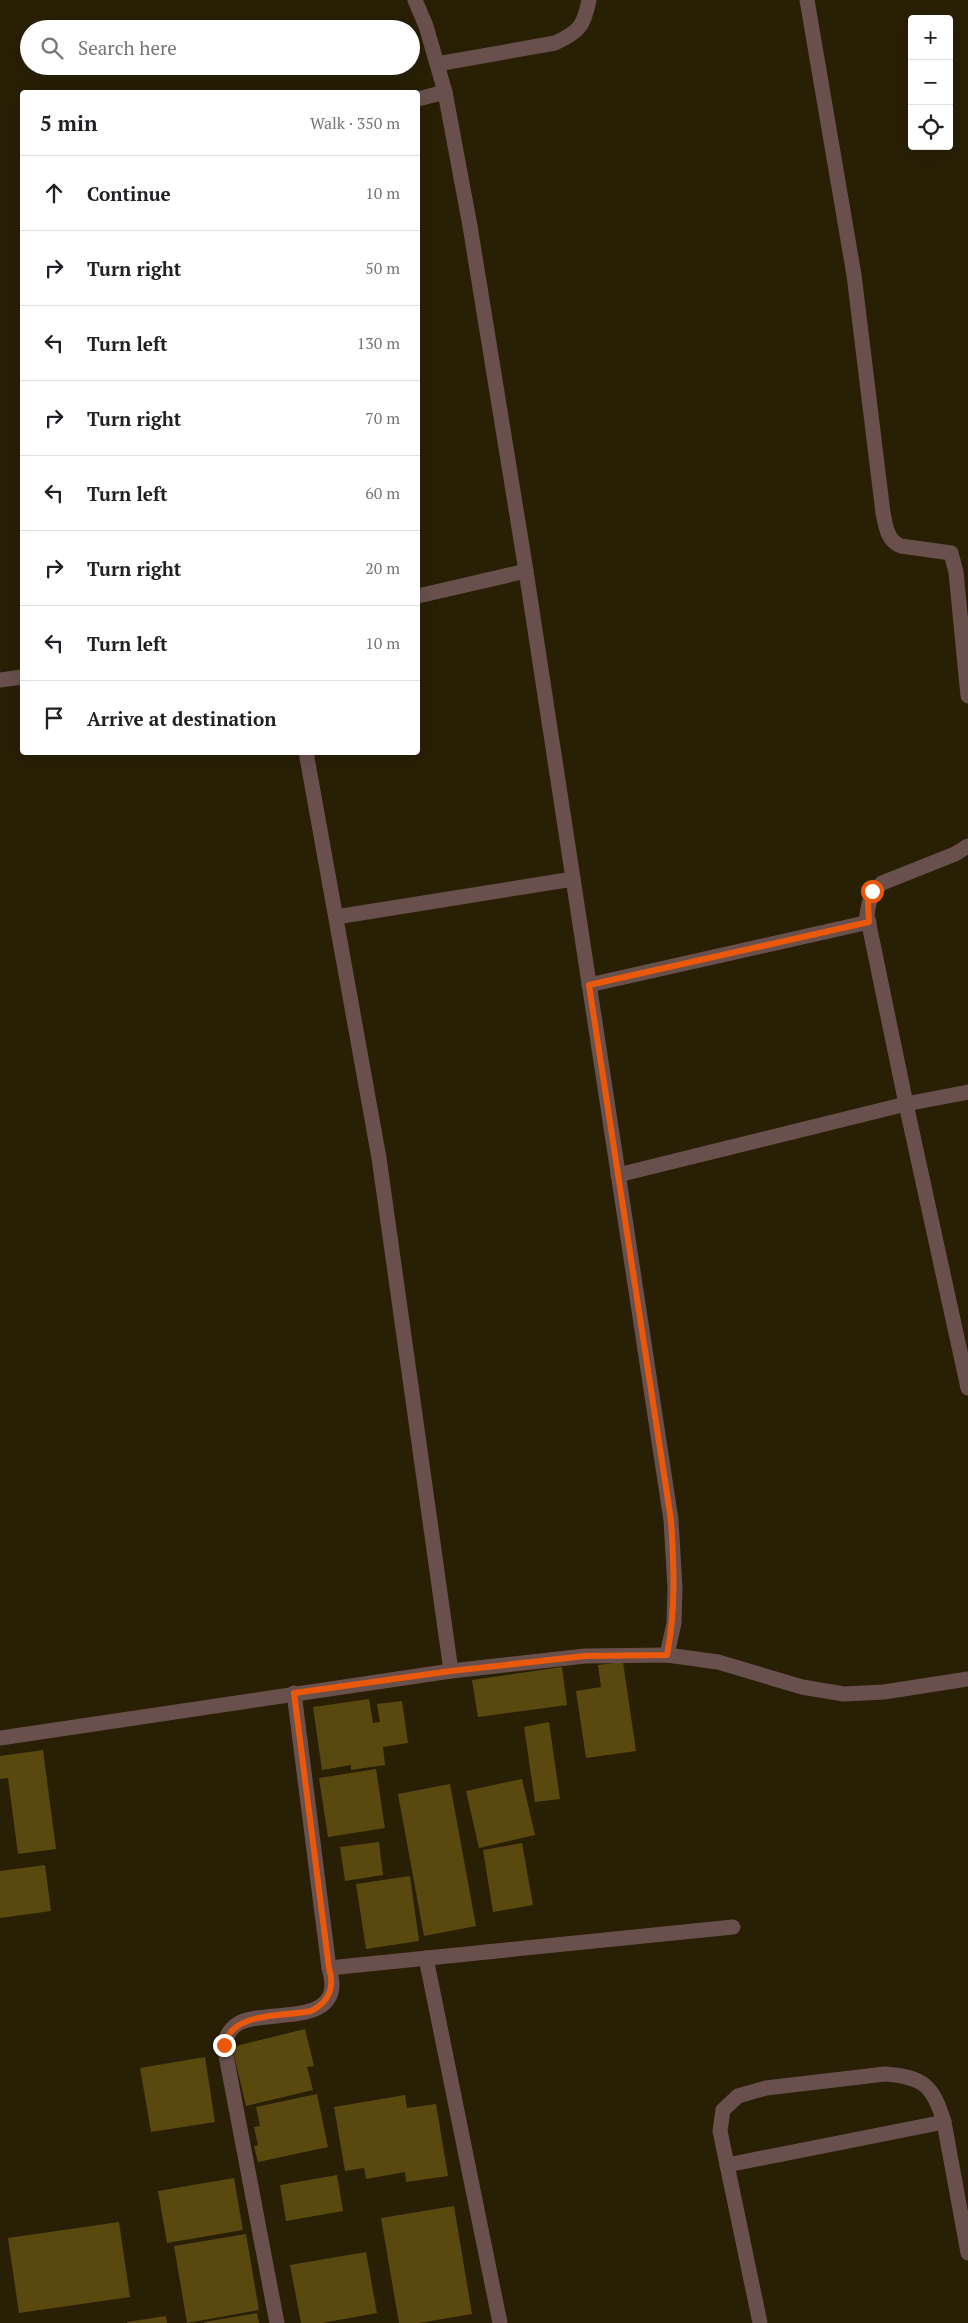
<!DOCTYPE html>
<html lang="en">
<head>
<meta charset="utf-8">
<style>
  :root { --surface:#fff; --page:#f6f6f6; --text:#202124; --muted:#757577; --line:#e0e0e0 }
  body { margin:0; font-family:"PT Serif",serif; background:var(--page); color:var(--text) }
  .controls { position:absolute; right:15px; top:15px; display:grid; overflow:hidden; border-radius:5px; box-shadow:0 5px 20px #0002 }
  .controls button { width:45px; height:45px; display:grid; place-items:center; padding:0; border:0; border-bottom:1px solid var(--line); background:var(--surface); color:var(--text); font:25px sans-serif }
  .stop { position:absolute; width:15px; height:15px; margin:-11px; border:4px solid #ea580c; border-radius:50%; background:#fff }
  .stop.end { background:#ea580c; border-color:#fff; box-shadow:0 1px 5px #0008 }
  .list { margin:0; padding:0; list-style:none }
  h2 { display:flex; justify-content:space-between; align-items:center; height:65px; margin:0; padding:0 20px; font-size:21px }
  h2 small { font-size:16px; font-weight:400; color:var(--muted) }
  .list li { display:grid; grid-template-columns:32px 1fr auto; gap:15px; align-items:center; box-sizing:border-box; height:75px; padding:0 20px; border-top:1px solid var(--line) }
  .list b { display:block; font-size:19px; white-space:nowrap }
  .list em { font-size:16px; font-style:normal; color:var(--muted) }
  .icon { flex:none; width:28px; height:28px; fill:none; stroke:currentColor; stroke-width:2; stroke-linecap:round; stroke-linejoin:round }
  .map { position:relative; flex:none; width:968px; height:2323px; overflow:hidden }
  .search { position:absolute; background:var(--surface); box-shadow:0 5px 20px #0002; left:20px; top:20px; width:400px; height:55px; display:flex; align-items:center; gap:12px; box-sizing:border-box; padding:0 18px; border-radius:28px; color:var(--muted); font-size:19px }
  .panel { position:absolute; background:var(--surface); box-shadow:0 5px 20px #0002; left:20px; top:90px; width:400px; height:665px; border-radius:5px }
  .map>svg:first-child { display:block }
  .building { fill:#5a490f }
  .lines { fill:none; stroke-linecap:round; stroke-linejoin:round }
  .minor { stroke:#69504d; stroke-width:15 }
  .route { stroke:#ea580c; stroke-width:6 }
</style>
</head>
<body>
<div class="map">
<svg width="968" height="2323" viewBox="0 0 968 2323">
  <rect width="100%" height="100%" fill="#281f05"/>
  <!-- building -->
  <g class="building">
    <path d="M 623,1662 L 636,1751 L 586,1758 L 576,1691 L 601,1687 L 598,1665 Z"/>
    <path d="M 562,1667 L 567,1705 L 478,1717 L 472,1680 Z"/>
    <path d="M 369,1699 L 373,1723 L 380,1722 L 377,1704 L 402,1701 L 408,1743 L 383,1747 L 385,1765 L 351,1770 L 351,1765 L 322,1770 L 313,1707 Z"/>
    <path d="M 549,1722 L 560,1799 L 535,1802 L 524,1727 Z"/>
    <path d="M 43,1750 L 56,1849 L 18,1854 L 8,1778 L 0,1779 L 0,1756 Z"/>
    <path d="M 376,1769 L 385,1828 L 328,1837 L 319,1778 Z"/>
    <path d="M 522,1779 L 535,1835 L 479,1848 L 466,1791 Z"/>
    <path d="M 450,1784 L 476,1926 L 424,1936 L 398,1794 Z"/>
    <path d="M 379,1842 L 383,1875 L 345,1881 L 340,1847 Z"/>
    <path d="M 522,1843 L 533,1905 L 493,1912 L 483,1850 Z"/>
    <path d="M 45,1865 L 51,1911 L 0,1918 L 0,1871 Z"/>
    <path d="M 410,1876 L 419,1941 L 366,1949 L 356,1884 Z"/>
    <path d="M 305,2029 L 314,2066 L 307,2067 L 313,2090 L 246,2106 L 232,2047 Z"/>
    <path d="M 205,2057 L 215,2122 L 151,2132 L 140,2068 Z"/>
    <path d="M 317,2094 L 328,2147 L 258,2162 L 254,2146 L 258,2145 L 254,2127 L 260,2126 L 256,2107 Z"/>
    <path d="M 405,2095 L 407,2108 L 436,2104 L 448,2176 L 406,2182 L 405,2172 L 366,2179 L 364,2168 L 345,2171 L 334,2107 Z"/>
    <path d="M 337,2175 L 343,2211 L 286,2221 L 280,2185 Z"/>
    <path d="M 234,2178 L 243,2230 L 167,2243 L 158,2191 Z"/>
    <path d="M 454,2206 L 472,2314 L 419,2323 L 399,2323 L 381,2218 Z"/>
    <path d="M 119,2222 L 130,2297 L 19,2313 L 8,2238 Z"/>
    <path d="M 246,2234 L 259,2310 L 187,2323 L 174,2246 Z"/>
    <path d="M 366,2252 L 377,2313 L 322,2323 L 301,2323 L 290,2265 Z"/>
    <path d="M 257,2313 L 259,2323 L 204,2323 L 204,2322 Z"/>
    <path d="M 166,2316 L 167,2323 L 127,2323 L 127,2322 Z"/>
  </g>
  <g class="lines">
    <!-- minor -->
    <g class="minor">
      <path d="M 415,0 L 426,26 L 445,92 L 470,226 L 526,571 L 631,1258 L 671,1520 L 675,1588 L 674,1623 L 667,1655"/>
      <path d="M 807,0 L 854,275 L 883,513 C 886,526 887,541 901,546 L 951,553 L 956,572 L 968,696"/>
      <path d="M 437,64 L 555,43 C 579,32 584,26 589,0"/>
      <path d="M 418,99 L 445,92"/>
      <path d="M 418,596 L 526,571"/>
      <path d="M 0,680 L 22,677"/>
      <path d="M 306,752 L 379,1158 L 451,1671"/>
      <path d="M 968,846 L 955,854 L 882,883 C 871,893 869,900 867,915 L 906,1104 L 968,1388"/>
      <path d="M 336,917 L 573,879"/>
      <path d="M 589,985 L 869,922"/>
      <path d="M 618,1175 L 906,1104 L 968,1092"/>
      <path d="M 0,1738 L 451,1671 L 585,1656 L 667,1655 L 718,1662 L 802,1687 L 844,1694 L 884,1692 L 968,1679"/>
      <path d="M 426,1958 L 500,2323"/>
      <path d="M 329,1968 L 733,1927"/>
      <path d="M 727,2165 L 944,2122"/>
      <path d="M 277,2323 L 224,2045 C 226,2036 230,2028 239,2023 C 269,2008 348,2029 329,1968 L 294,1693"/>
      <path d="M 760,2323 L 720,2131 L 723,2110 L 738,2096 L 766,2088 L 885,2074 C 923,2077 933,2085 944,2122 L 968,2253"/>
    </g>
  </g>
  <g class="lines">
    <!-- route -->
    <path class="route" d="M 224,2045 C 233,2011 282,2017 311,2011 C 329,2002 335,1987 329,1968 L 294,1693 L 451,1671 L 585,1656 L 667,1655 C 676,1609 674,1566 671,1520 L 589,985 L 869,922 L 868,902 L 872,891"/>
  </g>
</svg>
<div class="controls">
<button>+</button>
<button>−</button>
<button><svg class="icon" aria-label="locate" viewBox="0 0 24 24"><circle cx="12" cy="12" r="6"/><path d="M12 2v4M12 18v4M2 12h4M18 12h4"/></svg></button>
</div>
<div class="stop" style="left:872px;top:891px"></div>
<div class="stop end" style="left:224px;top:2045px"></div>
<div class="search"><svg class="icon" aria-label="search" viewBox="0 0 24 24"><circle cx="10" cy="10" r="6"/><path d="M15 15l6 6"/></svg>Search here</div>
<section class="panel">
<h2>5 min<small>Walk · 350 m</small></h2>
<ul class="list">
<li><svg class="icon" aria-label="ahead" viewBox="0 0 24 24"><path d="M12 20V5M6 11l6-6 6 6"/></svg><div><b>Continue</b></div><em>10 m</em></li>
<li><svg class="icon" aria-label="right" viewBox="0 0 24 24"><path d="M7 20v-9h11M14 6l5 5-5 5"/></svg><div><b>Turn right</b></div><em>50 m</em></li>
<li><svg class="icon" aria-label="left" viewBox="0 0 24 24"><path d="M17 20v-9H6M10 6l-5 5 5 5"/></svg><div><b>Turn left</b></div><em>130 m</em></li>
<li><svg class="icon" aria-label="right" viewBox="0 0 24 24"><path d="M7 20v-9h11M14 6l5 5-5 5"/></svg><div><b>Turn right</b></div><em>70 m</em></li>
<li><svg class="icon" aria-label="left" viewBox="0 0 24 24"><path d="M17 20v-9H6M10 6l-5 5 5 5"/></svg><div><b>Turn left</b></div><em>60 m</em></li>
<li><svg class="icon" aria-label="right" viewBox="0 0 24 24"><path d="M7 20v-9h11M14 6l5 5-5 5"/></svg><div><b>Turn right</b></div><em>20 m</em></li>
<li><svg class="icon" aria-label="left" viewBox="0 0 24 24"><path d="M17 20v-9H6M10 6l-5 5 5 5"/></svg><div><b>Turn left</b></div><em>10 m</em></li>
<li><svg class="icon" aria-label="arrive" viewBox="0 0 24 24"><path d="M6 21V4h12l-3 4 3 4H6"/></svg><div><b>Arrive at destination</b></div></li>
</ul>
</section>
</div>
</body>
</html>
